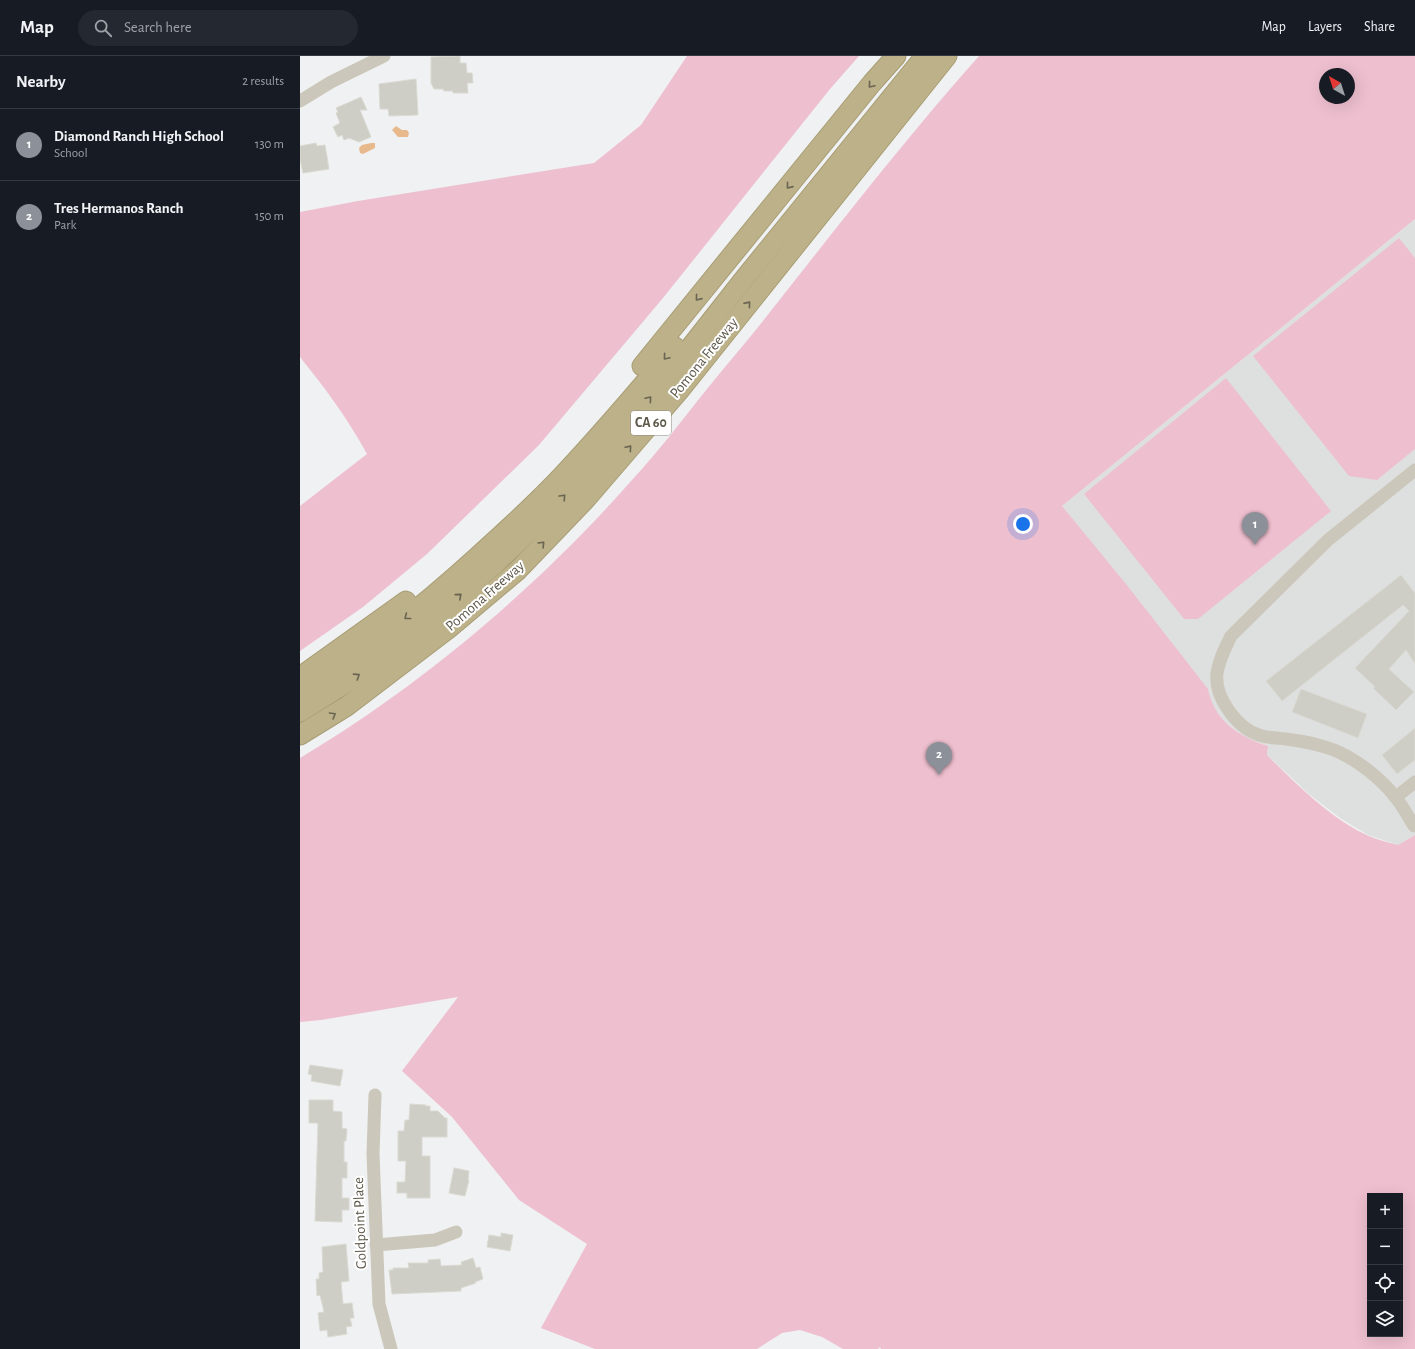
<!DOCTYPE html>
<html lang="en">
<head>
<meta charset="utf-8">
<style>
  :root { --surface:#171b24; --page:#242831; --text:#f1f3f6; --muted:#9ea1a6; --line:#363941; --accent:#8c9099 }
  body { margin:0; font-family:"Alegreya Sans",sans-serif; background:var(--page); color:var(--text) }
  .controls { position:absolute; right:12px; bottom:12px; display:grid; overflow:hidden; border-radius:0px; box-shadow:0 4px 16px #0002 }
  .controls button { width:36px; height:36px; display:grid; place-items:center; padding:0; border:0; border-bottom:1px solid var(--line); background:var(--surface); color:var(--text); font:20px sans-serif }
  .compass { position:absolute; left:1019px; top:12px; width:36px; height:36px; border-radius:50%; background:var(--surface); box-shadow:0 4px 16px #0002; rotate:321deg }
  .you { position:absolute; left:723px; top:468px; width:14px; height:14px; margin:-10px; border:3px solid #fff; border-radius:50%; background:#1a73e8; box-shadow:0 0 0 6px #1a73e833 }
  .badge { display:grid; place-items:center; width:26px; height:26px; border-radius:50%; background:var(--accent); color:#fff; font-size:13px; font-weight:700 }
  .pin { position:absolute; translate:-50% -33px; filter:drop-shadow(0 1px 2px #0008) }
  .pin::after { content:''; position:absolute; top:21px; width:14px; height:12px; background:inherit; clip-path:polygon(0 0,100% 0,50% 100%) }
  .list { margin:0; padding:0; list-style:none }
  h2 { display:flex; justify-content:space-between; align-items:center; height:52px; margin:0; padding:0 16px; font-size:17px }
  h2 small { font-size:13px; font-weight:400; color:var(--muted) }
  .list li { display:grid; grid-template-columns:26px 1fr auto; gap:12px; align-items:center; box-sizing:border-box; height:72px; padding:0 16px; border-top:1px solid var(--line) }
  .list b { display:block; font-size:15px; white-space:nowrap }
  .list p { margin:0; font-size:13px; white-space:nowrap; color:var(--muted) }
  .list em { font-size:13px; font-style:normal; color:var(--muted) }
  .icon { flex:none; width:22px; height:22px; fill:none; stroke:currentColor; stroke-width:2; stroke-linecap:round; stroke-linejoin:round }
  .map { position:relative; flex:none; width:1115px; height:1293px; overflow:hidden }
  header { display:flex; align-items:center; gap:24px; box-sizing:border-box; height:56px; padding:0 20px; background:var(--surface); border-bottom:1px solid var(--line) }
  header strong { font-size:19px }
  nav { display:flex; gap:22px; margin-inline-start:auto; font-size:14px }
  .search { width:280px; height:36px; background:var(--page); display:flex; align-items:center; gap:10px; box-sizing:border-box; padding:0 14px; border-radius:22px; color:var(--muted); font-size:15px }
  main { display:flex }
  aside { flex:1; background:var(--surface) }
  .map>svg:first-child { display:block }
  .education { fill:#dee0e0 }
  .green { fill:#eebfcf; fill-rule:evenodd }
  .water { fill:#e9b98e }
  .building { fill:#cecec6; stroke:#dadad3 }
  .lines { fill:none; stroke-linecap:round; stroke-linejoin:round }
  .highway-casing { stroke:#a89d74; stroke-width:21 }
  .minor { stroke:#ccc7bb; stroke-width:13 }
  .highway { stroke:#bcb189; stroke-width:19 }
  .oneway { stroke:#6a6452 }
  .labels { text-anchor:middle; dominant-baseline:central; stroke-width:4; stroke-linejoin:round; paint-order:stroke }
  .shield { fill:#fff; stroke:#8d897f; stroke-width:1 }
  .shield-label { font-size:14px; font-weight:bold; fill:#5c5748 }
  .street-label { font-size:15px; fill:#5c5748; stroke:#fff }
</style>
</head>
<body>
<header>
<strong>Map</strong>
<div class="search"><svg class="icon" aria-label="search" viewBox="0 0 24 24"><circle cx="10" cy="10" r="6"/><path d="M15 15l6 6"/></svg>Search here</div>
<nav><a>Map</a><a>Layers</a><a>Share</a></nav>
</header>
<main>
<aside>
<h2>Nearby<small>2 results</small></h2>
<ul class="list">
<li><span class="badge">1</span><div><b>Diamond Ranch High School</b><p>School</p></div><em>130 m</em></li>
<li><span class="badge">2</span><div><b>Tres Hermanos Ranch</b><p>Park</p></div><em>150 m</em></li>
</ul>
</aside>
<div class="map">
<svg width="1115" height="1293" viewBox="0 0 1115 1293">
  <rect width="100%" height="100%" fill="#eff1f2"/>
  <!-- education -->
  <path class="education" d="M 1115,163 L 1115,779 L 1098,789 L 1068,779 L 1040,762 L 1010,739 L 967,699 L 968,690 L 945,682 L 925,666 L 916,655 L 911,645 L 907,632 L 762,450 Z"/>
  <!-- green -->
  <g class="green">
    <path d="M 387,0 L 559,0 L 530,33 L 363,242 L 239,389 L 127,498 L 63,551 L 0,595 L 0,450 L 67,398 C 48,363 25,332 0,301 L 0,156 L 58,145 L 294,107 L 341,69 Z"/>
    <path d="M 679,0 L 1115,0 L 1115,163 L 762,450 L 826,528 L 908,633 C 914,664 939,681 968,690 L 967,699 C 995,727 1032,764 1069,780 C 1078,784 1088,786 1098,789 L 1115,779 L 1115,1293 L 581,1293 L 580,1291 L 578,1293 L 543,1293 L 522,1281 L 500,1274 L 482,1277 L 457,1293 L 295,1293 L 241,1272 L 287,1188 L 219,1144 L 152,1061 L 102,1015 L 158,941 L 21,964 L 0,966 L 0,702 C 121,630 239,530 332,424 C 359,395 383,363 407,333 C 428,307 450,282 470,256 C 538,170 606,82 679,0 ZM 1025,18 L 1049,18 L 1049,42 L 1025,42 ZM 1070,1140 L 1100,1140 L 1100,1278 L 1070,1278 Z"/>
    <path d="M 1099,182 L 1115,202 L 1115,393 L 1077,424 L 1049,420 L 953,300 Z"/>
    <path d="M 926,322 L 1031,455 L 898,563 L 884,563 L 784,438 Z"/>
  </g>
  <!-- water -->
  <g class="water">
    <path d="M 96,70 L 102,74 L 107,74 L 109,77 L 108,81 L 98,81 L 92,74 Z"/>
    <path d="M 71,87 L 75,87 L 75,92 L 63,98 L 60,97 L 59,92 L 62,89 Z"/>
  </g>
  <!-- building -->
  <g class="building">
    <path d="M 160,0 L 160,7 L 166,7 L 167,17 L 172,17 L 173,27 L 167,27 L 168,37 L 153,37 L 153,35 L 144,35 L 143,33 L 134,33 L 131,27 L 131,1 Z"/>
    <path d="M 116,23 L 118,59 L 89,60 L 88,53 L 80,53 L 79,28 Z"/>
    <path d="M 61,41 L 67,54 L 60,54 L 71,81 L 59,86 L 49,82 L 44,84 L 42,79 L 38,81 L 33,71 L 40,67 L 36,57 L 38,56 L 36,52 Z"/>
    <path d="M 16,87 L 17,90 L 25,89 L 29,113 L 3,117 L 0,103 L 0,90 Z"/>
    <path d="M 1101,519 L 1115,537 L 1115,608 L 1106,594 L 1089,613 L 1114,636 L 1096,654 L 1073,632 L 1075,631 L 1055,612 L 1109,555 L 1103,549 L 982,645 L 966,625 Z"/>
    <path d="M 1001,633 L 1067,658 L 1058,682 L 992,656 Z"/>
    <path d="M 1115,672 L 1115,704 L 1097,718 L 1082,699 Z"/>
    <path d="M 10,1009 L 43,1014 L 40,1030 L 11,1025 L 12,1019 L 8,1018 Z"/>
    <path d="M 9,1044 L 33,1044 L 33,1055 L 42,1056 L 42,1072 L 47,1073 L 46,1085 L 44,1085 L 44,1106 L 47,1106 L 47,1122 L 42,1122 L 42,1142 L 49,1142 L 49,1154 L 42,1154 L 42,1166 L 15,1165 L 18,1067 L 9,1067 Z"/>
    <path d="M 110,1048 L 126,1049 L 126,1050 L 130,1050 L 130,1055 L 138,1055 L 145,1062 L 147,1062 L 147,1081 L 122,1081 L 122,1100 L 130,1100 L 130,1142 L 107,1142 L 107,1137 L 97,1137 L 97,1126 L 105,1126 L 106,1105 L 98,1105 L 98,1075 L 104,1075 L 105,1064 L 109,1064 Z"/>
    <path d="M 154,1112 L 169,1115 L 168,1124 L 169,1124 L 165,1140 L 149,1137 Z"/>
    <path d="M 201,1177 L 213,1179 L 210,1195 L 187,1191 L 189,1179 L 201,1181 Z"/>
    <path d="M 46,1188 L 49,1225 L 41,1226 L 43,1248 L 52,1247 L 54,1262 L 50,1262 L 52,1270 L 46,1271 L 47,1278 L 28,1281 L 27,1274 L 20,1275 L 18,1257 L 24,1256 L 20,1239 L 17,1240 L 16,1223 L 19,1223 L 19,1217 L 23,1216 L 22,1191 Z"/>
    <path d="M 173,1202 L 176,1212 L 180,1211 L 183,1223 L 175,1226 L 176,1227 L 161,1232 L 161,1235 L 92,1238 L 89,1214 L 93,1214 L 93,1212 L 109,1212 L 108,1207 L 128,1207 L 128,1204 L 140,1203 L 141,1210 L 162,1209 L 161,1206 Z"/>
  </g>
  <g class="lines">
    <!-- highway casing -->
    <g class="highway-casing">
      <g id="highway">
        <path d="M 342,310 L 572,27 L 596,0"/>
        <path d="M 0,621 L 106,545"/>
        <path d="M 0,637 C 63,598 121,552 176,502 C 206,475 236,448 263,419 C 302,377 339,334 375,291"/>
        <path d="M 0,656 L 65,615 L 131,564 L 196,507 L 252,453 L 306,394 L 363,326 L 444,223 L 625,0"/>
        <path d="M 0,679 L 47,650 L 148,573 L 217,515 L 286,443 L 379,335 L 647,0"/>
      </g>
    </g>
    <!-- minor -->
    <g class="minor">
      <path d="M 0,45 L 31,26 L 84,0"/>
      <path d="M 1096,741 L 1115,726"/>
      <path d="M 1114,770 C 1108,761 1103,750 1096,742 C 1081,722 1056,703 1034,694 C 1018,688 1002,685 986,683 C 978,682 967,682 959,679 C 937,672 914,641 917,617 C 919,604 925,592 931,580 L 1028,484 L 1115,414"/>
      <path d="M 75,1039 L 73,1098 L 79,1248 L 91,1293"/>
      <path d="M 76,1189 L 135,1184 L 156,1176"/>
    </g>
    <!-- highway -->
    <use href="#highway" class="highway"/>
  </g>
  <!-- one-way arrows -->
  <defs><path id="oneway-chevron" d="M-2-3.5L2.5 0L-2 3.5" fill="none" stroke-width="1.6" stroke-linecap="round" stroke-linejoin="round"/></defs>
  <g class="oneway">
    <use href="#oneway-chevron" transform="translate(571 29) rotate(130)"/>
    <use href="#oneway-chevron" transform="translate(489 130) rotate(129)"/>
    <use href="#oneway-chevron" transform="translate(398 242) rotate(129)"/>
    <use href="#oneway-chevron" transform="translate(448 248) rotate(-51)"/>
    <use href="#oneway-chevron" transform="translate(366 301) rotate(130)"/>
    <use href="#oneway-chevron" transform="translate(349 343) rotate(-50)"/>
    <use href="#oneway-chevron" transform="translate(329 392) rotate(-49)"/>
    <use href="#oneway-chevron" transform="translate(263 441) rotate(-47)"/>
    <use href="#oneway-chevron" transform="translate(242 488) rotate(-46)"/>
    <use href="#oneway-chevron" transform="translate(159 540) rotate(-41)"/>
    <use href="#oneway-chevron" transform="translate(107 561) rotate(142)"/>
    <use href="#oneway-chevron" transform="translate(57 620) rotate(-33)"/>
    <use href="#oneway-chevron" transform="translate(33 659) rotate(-31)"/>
  </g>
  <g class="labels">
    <!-- shield labels -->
    <rect class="shield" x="331" y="355" width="40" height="24" rx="3"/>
    <g class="shield-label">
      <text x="351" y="367">CA 60</text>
    </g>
    <!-- street labels -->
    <g class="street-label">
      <text transform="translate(404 302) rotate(-51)">Pomona Freeway</text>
      <text transform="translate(185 540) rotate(-41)">Pomona Freeway</text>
      <text transform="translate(60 1167) rotate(-92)">Goldpoint Place</text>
    </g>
  </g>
</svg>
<div class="controls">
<button>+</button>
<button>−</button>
<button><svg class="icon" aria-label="locate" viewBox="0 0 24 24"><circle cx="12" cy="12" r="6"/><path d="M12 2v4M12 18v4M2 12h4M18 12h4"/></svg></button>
<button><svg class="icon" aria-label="layers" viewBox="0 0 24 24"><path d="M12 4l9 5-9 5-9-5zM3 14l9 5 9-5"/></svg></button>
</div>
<svg class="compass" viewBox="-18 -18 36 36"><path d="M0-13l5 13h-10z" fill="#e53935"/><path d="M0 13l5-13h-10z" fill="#9ea1a6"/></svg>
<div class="you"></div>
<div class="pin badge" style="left:955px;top:489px">1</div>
<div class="pin badge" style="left:639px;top:719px">2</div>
</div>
</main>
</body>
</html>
